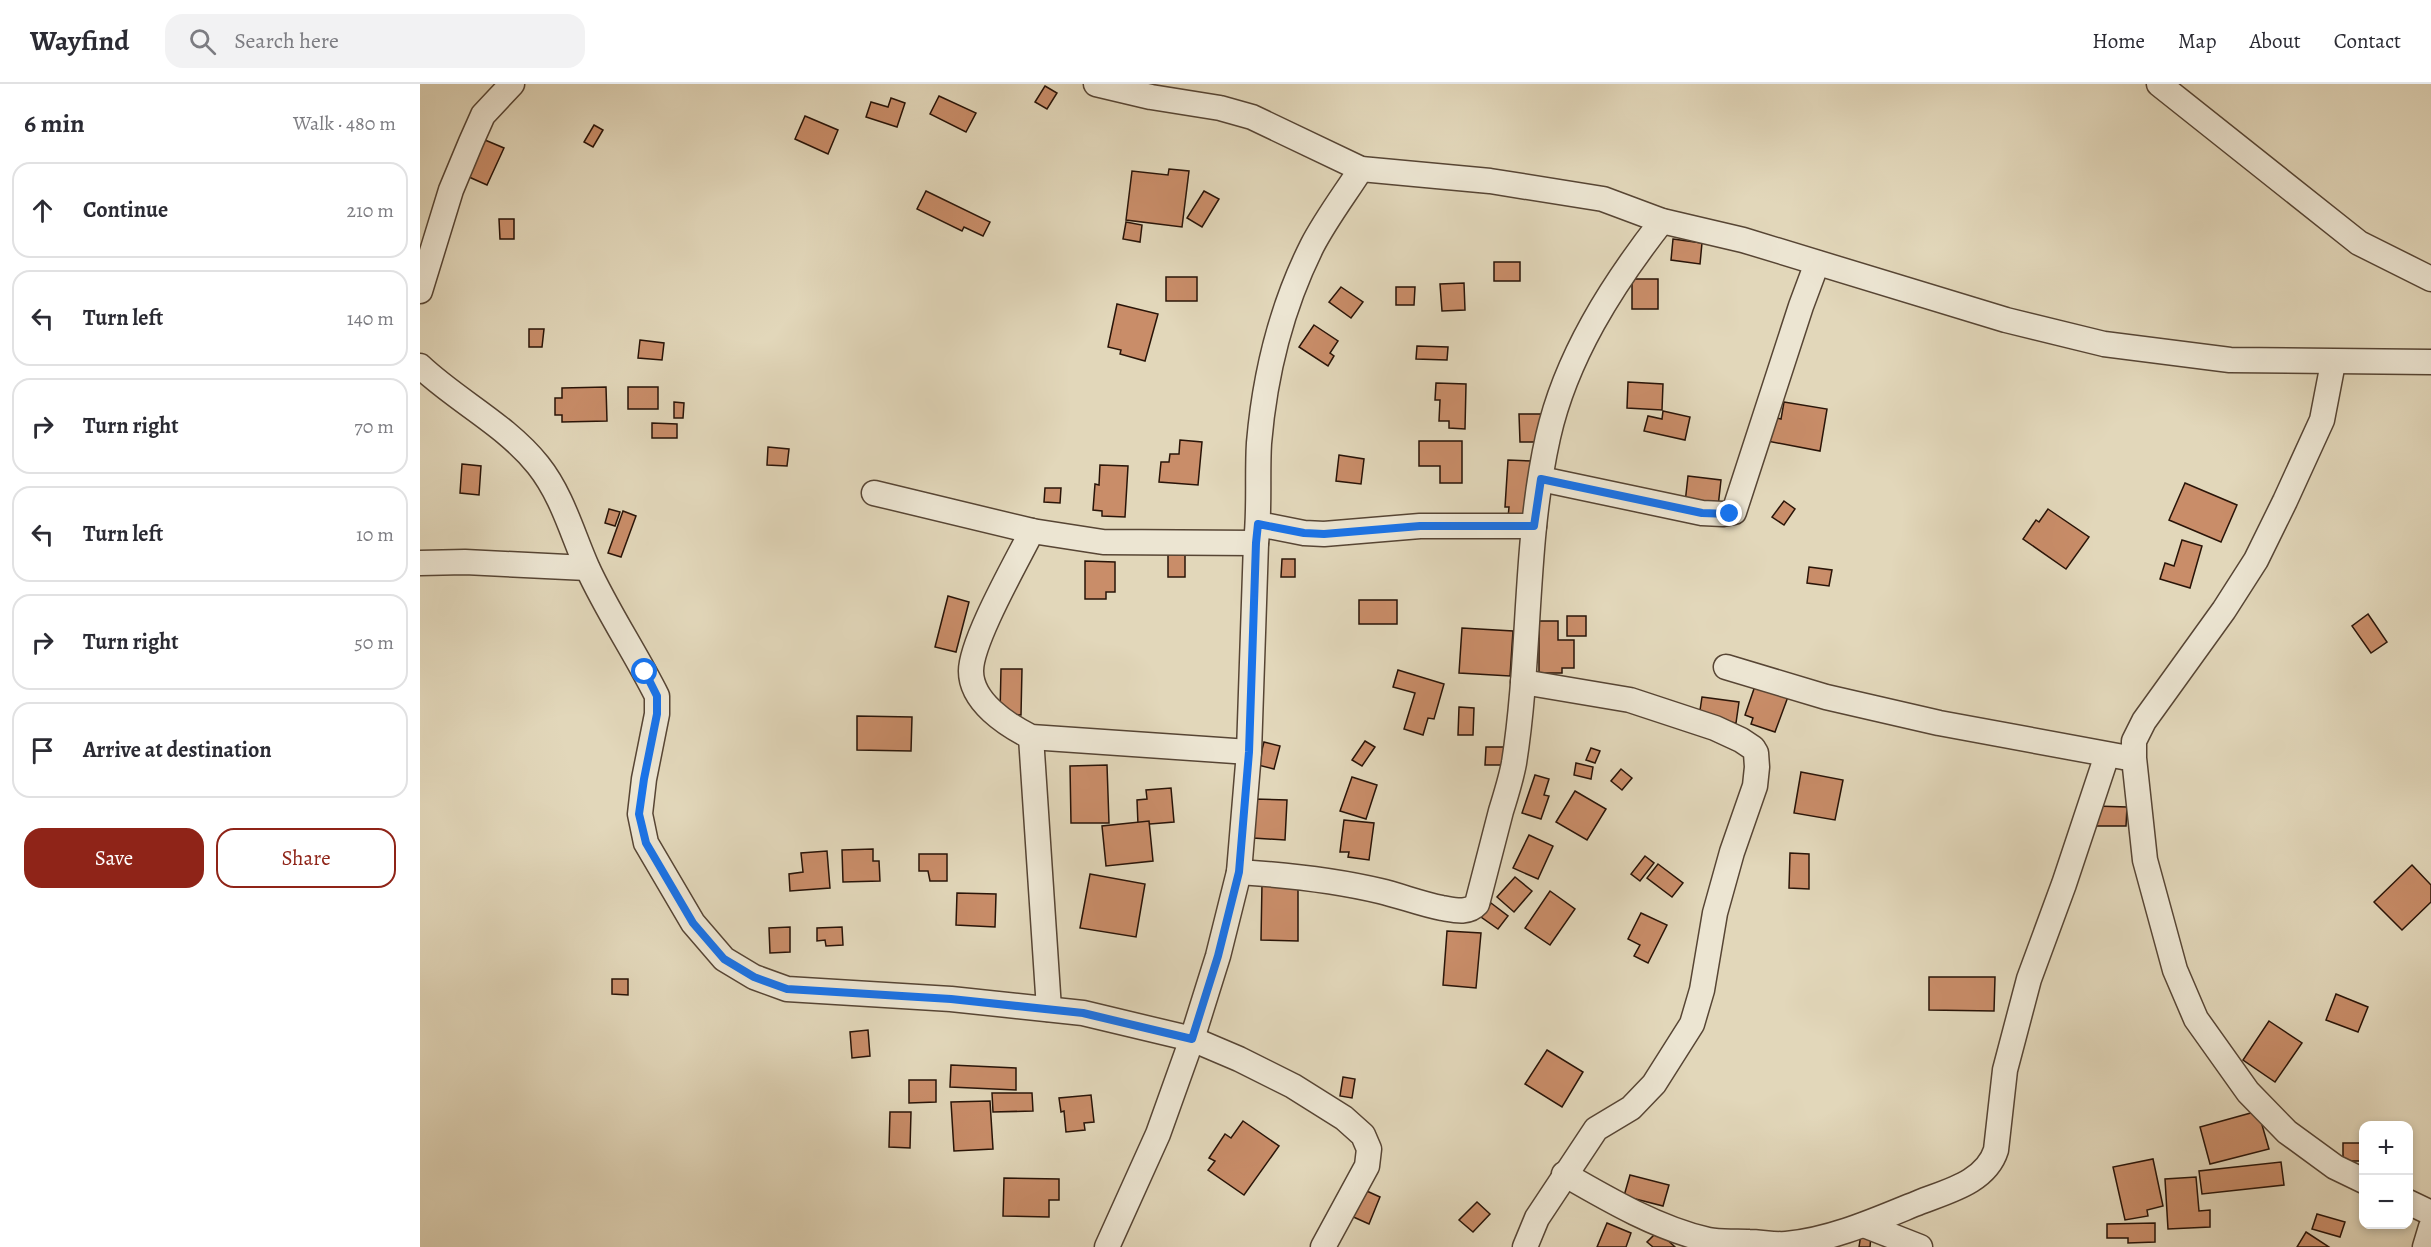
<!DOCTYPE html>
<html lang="en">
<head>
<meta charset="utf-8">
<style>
  :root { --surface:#fff; --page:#f2f2f3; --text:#2b2b33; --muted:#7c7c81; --line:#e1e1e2; --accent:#8f2418 }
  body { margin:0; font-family:Alegreya,serif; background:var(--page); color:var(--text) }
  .controls { position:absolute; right:18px; bottom:18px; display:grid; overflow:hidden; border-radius:12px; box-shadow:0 3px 9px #0003 }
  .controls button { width:54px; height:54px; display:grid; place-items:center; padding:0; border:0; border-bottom:2px solid var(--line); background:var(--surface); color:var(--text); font:30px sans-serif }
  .stop { position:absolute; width:18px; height:18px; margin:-14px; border:4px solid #1a73e8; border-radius:50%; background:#fff }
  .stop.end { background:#1a73e8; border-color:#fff; box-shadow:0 2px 6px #0008 }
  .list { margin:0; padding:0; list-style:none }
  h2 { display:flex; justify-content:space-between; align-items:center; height:78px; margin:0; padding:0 24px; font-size:26px }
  h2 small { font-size:20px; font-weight:400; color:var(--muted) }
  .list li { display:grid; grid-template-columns:39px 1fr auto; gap:18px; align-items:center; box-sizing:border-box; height:96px; margin:0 12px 12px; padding:0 12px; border:2px solid var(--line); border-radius:18px }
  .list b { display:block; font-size:22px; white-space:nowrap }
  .list em { font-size:20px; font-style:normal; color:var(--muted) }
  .actions { display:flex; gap:12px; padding:18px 24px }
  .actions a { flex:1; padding:14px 0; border:2px solid var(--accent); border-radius:18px; text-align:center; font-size:21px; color:var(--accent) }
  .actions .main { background:var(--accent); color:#fff }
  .icon { flex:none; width:33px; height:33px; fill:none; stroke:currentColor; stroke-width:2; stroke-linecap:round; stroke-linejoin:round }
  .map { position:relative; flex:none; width:2011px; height:1163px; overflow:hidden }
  header { display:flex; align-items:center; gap:36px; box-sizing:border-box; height:84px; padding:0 30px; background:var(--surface); border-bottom:2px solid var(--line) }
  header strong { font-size:28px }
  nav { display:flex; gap:33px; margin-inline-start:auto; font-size:21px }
  .search { width:420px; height:54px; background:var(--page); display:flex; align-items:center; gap:15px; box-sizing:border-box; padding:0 21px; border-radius:18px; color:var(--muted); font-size:22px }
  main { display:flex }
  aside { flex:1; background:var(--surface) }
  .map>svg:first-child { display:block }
  .building { fill:#c98d69; stroke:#291408; stroke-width:1.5 }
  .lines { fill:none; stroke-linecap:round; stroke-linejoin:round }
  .minor-casing { stroke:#574534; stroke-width:27 }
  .minor { stroke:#ece5d2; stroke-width:24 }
  .route { stroke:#1a73e8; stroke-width:8 }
</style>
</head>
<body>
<header>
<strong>Wayfind</strong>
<div class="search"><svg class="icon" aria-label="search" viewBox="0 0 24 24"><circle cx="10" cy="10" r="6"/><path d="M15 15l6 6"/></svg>Search here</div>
<nav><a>Home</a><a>Map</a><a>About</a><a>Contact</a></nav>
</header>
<main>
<aside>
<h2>6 min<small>Walk · 480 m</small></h2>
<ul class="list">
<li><svg class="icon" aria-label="ahead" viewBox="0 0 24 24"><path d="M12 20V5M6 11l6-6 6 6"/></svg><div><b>Continue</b></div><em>210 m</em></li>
<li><svg class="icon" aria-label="left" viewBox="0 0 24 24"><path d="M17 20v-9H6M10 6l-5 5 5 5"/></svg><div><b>Turn left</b></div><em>140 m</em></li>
<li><svg class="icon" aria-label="right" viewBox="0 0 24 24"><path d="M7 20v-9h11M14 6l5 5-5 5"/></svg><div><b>Turn right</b></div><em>70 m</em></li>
<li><svg class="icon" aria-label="left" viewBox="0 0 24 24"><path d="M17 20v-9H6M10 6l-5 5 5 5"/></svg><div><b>Turn left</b></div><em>10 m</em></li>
<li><svg class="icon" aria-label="right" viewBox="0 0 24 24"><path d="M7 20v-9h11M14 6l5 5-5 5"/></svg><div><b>Turn right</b></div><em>50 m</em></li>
<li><svg class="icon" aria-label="arrive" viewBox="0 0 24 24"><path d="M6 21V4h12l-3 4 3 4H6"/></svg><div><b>Arrive at destination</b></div></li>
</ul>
<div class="actions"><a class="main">Save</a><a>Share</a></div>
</aside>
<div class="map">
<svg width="2011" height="1163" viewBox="0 0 2011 1163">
  <rect width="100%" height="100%" fill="#e2d7ba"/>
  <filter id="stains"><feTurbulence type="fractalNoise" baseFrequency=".00333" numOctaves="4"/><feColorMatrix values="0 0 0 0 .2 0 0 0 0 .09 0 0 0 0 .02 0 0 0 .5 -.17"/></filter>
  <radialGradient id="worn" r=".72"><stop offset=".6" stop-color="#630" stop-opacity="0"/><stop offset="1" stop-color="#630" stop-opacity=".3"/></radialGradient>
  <!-- building -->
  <g class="building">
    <path d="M 625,2 L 637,9 L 627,25 L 615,18 Z"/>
    <path d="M 519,12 L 556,29 L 546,48 L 510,30 Z"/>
    <path d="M 471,14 L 485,19 L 477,43 L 446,33 L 451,18 L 468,23 Z"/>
    <path d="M 385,32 L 418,46 L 408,70 L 375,55 Z"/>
    <path d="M 174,41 L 183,46 L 173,63 L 164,58 Z"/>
    <path d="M 65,56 L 84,64 L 67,101 L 49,93 Z"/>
    <path d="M 749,85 L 769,87 L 762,143 L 706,136 L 712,87 L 748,91 Z"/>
    <path d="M 506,107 L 570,138 L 563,152 L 544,143 L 542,147 L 497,125 Z"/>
    <path d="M 784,107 L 799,115 L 782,143 L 767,134 Z"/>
    <path d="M 79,135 L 94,135 L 94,155 L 80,155 Z"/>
    <path d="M 706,138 L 722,141 L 720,158 L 703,155 Z"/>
    <path d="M 1253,155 L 1282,159 L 1280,180 L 1251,176 Z"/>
    <rect x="1074" y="178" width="26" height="19"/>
    <rect x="746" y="193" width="31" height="24"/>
    <rect x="1212" y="195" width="26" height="30"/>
    <path d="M 1044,199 L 1045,226 L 1022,227 L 1020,200 Z"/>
    <path d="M 921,203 L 943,218 L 931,234 L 909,218 Z"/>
    <path d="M 976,203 L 995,203 L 994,221 L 976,221 Z"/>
    <path d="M 697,220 L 738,230 L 725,277 L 700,270 L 701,266 L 688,263 Z"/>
    <path d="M 894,241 L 918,257 L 910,269 L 914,272 L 908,282 L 879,263 Z"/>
    <path d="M 109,245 L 124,245 L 122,263 L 109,263 Z"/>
    <path d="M 220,256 L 244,259 L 242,276 L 218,274 Z"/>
    <path d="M 997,262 L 1028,263 L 1027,276 L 996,275 Z"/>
    <path d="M 1208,298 L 1243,300 L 1242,326 L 1207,324 Z"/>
    <path d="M 1016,299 L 1046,300 L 1045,345 L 1029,344 L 1029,337 L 1019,337 L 1020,316 L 1015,316 Z"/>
    <path d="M 186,303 L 187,337 L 142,338 L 142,331 L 135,331 L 135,314 L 142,314 L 142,304 Z"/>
    <rect x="208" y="303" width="30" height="22"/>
    <path d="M 254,318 L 264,319 L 263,334 L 254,334 Z"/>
    <path d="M 1364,318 L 1407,325 L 1400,367 L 1347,357 L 1352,333 L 1361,335 Z"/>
    <path d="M 1243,327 L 1270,333 L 1265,356 L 1224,347 L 1228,332 L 1242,335 Z"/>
    <path d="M 1099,330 L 1121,330 L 1121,348 L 1118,358 L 1100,358 Z"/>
    <path d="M 232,339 L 257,340 L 257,354 L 232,354 Z"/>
    <path d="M 760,356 L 782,358 L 778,401 L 739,398 L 741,378 L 749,378 L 750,370 L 759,370 Z"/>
    <path d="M 999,357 L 1042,357 L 1042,399 L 1020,399 L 1020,382 L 999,382 Z"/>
    <path d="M 348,363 L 369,365 L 367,382 L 347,381 Z"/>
    <path d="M 919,371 L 944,375 L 941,400 L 916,397 Z"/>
    <path d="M 1088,376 L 1113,377 L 1110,435 L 1088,434 L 1089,423 L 1085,423 Z"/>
    <path d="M 42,380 L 61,382 L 59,411 L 40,409 Z"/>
    <path d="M 680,381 L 708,382 L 705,433 L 682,432 L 682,427 L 673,426 L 675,400 L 679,401 Z"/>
    <path d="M 1268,392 L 1301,396 L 1298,423 L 1265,419 Z"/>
    <path d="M 1765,399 L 1817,421 L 1801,458 L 1749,436 Z"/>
    <path d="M 625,404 L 641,404 L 640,419 L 624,418 Z"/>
    <path d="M 1364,417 L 1375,425 L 1364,441 L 1352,433 Z"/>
    <path d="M 189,425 L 200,428 L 195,442 L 185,439 Z"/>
    <path d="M 1628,425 L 1669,453 L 1646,485 L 1603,455 L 1616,436 L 1619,438 Z"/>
    <path d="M 203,427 L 216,432 L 201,473 L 188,469 Z"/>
    <path d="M 1762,456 L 1782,462 L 1770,504 L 1740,495 L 1745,479 L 1754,482 Z"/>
    <rect x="748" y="464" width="17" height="29"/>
    <path d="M 862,475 L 875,475 L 875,493 L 861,493 Z"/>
    <path d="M 665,477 L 695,478 L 695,508 L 686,508 L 686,515 L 665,515 Z"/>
    <path d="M 1389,483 L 1412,486 L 1409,502 L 1387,499 Z"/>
    <path d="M 528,512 L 549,518 L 536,568 L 515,563 Z"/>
    <rect x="939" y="516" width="38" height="24"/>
    <path d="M 1948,530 L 1967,558 L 1951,569 L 1932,542 Z"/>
    <rect x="1147" y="532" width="19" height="20"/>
    <path d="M 1119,537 L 1138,537 L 1138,556 L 1154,556 L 1154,584 L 1142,584 L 1142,589 L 1119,589 Z"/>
    <path d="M 1042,544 L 1093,547 L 1090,592 L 1039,589 Z"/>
    <path d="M 581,585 L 602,585 L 601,631 L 580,630 Z"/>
    <path d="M 978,586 L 1024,600 L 1014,635 L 1008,634 L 1003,651 L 984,645 L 995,609 L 973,603 Z"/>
    <path d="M 1336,599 L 1369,610 L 1355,648 L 1331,640 L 1333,634 L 1325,631 Z"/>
    <path d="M 1282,613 L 1319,618 L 1316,639 L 1279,633 Z"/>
    <path d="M 1039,623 L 1054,624 L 1053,651 L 1038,651 Z"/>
    <path d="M 437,632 L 492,633 L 491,667 L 437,666 Z"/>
    <path d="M 945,657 L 955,663 L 942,682 L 932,676 Z"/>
    <path d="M 844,658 L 860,662 L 854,685 L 838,681 Z"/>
    <path d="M 1066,663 L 1084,663 L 1084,681 L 1065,681 Z"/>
    <path d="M 1171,664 L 1180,667 L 1175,679 L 1166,676 Z"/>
    <path d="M 1156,679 L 1173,683 L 1171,695 L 1154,691 Z"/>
    <path d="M 687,681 L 689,739 L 651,739 L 650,682 Z"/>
    <path d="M 1201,685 L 1212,694 L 1202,706 L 1191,697 Z"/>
    <path d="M 1381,688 L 1423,696 L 1415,736 L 1374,729 Z"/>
    <path d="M 1115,691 L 1129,695 L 1124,711 L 1129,712 L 1121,735 L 1102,729 Z"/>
    <path d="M 932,693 L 957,701 L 946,735 L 920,727 Z"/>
    <path d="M 751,704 L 754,738 L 718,741 L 717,716 L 727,715 L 726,706 Z"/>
    <path d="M 1155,707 L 1186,725 L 1167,756 L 1136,738 Z"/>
    <path d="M 834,715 L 867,716 L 865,756 L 833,754 Z"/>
    <path d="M 1675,722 L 1707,723 L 1706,742 L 1675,742 Z"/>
    <path d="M 924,736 L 954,739 L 949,776 L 928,773 L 929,768 L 920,768 Z"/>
    <path d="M 729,737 L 733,777 L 686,782 L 682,742 Z"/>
    <path d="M 1109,751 L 1133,762 L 1118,795 L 1093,784 Z"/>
    <path d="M 453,765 L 453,777 L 459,777 L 460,797 L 423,798 L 422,766 Z"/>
    <path d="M 407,767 L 410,804 L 370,807 L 369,790 L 383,788 L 381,769 Z"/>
    <path d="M 1370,769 L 1389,770 L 1389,805 L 1369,804 Z"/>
    <path d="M 499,770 L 527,770 L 527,797 L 510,797 L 508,787 L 499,787 Z"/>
    <path d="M 1225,772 L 1234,779 L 1220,797 L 1211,790 Z"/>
    <path d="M 1238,780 L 1263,799 L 1252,813 L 1227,794 Z"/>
    <path d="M 1992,781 L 2011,801 L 2011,818 L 1982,846 L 1954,818 Z"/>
    <path d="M 670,790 L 725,800 L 716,853 L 660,844 Z"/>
    <path d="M 1095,793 L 1112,807 L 1094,828 L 1077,813 Z"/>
    <path d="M 842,799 L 878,800 L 878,857 L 841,856 Z"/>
    <path d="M 1130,807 L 1155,825 L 1130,861 L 1105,844 Z"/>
    <path d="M 537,809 L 576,810 L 575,843 L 536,841 Z"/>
    <path d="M 1071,819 L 1088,832 L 1078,845 L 1061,833 Z"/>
    <path d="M 1221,829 L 1247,841 L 1228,879 L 1214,872 L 1220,861 L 1208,855 Z"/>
    <path d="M 370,843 L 370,868 L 350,869 L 349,844 Z"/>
    <path d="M 422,843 L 423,861 L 406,862 L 405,856 L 397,857 L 397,844 Z"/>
    <path d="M 1027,847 L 1061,849 L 1056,904 L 1023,901 Z"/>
    <path d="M 1509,893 L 1575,893 L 1574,927 L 1509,926 Z"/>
    <path d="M 192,895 L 208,895 L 208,911 L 192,910 Z"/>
    <path d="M 1916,910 L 1948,923 L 1938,948 L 1906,936 Z"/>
    <path d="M 1849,937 L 1882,959 L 1855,998 L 1823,976 Z"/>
    <path d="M 448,946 L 450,972 L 432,974 L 430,948 Z"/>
    <path d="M 1127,966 L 1163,988 L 1142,1023 L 1105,1000 Z"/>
    <path d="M 531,981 L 596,984 L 596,1006 L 530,1003 Z"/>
    <path d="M 923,993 L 935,995 L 932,1014 L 920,1012 Z"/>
    <path d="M 489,996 L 516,996 L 516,1018 L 489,1019 Z"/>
    <path d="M 572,1009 L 612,1009 L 613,1027 L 573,1028 Z"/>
    <path d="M 671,1011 L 674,1038 L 664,1039 L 665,1046 L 646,1048 L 644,1027 L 641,1028 L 639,1014 Z"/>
    <path d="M 570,1017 L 573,1065 L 534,1067 L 531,1018 Z"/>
    <path d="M 1838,1027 L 1849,1065 L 1790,1080 L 1780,1043 Z"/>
    <path d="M 470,1028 L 491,1028 L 490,1064 L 469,1063 Z"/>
    <path d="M 823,1037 L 859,1062 L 824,1111 L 788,1086 L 795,1077 L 789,1074 L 805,1050 L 811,1054 Z"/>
    <rect x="1923" y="1059" width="21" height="18"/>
    <path d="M 1733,1075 L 1743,1122 L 1727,1126 L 1728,1132 L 1705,1136 L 1693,1083 Z"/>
    <path d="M 1861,1078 L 1864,1101 L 1782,1110 L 1779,1087 Z"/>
    <path d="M 1210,1091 L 1249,1101 L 1243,1122 L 1204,1112 Z"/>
    <path d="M 1776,1093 L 1779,1127 L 1790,1126 L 1790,1143 L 1748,1145 L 1745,1095 Z"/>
    <path d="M 584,1094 L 639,1095 L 639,1116 L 629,1116 L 629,1133 L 583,1132 Z"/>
    <path d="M 940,1104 L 960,1113 L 949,1140 L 929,1131 Z"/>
    <path d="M 1057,1118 L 1070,1130 L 1053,1148 L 1039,1136 Z"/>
    <path d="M 1897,1130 L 1925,1138 L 1920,1153 L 1892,1145 Z"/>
    <path d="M 1187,1139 L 1211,1149 L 1206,1163 L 1177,1163 Z"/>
    <path d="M 1735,1139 L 1735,1158 L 1708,1159 L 1708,1154 L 1687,1154 L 1687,1140 Z"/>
    <path d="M 1238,1147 L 1255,1163 L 1233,1163 L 1227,1158 Z"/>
    <path d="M 1886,1148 L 1909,1163 L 1877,1163 Z"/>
    <path d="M 1441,1150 L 1451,1151 L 1450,1163 L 1439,1163 Z"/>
  </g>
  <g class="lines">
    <!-- minor casing -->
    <g class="minor-casing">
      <g id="minor">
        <path d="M 676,0 L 731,13 L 800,24 L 832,33 L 941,85 L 1070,97 L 1183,115 L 1242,137 L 1323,156 L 1586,236 L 1684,260 L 1810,276 L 2011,278"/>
        <path d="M 1739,0 L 1939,159 L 2011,195"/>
        <path d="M 0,207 L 31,106 L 51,58 L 63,31 L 92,0"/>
        <path d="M 1913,279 L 1902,336 L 1865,417 L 1836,476 L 1804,526 L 1724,637 L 1714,657 L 1714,674 L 1725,776 L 1755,886 L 1776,935 L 1828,1008 L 1867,1048 L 1915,1083 L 1944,1097"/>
        <path d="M 0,282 C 37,317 86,341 118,381 C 142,411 152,449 167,483 C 187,527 215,568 237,612 L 237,630 L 224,695 L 220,730 L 226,759 L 273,839 L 304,875 L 334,893 L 367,905 L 531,915 L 663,929 L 772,955 L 819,975 L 873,1002 L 924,1034 L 943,1051 L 949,1065 L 947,1082 L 903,1163"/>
        <path d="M 1121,395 L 1282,429 L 1303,430 L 1314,428 L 1381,222 L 1397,179"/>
        <path d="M 454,409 L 612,447 L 683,458 L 836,459"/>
        <path d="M 838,440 L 884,449 L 904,450 L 1000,442 L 1114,442"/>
        <path d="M 612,447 C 597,477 551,557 551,587 C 551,618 587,641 611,653 L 829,668"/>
        <path d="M 0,479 L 45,478 L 167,484"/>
        <path d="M 1306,583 L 1406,613 L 1519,639 L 1703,673"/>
        <path d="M 1103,598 L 1210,616 L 1295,644 L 1321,656 L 1333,664 L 1336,669 L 1337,683 L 1335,702 L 1312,768 L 1295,829 L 1282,906 L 1272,940 L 1234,1000 L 1211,1024 L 1176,1045 L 1117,1134 L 1105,1163"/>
        <path d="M 611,653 L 629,925"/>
        <path d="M 819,788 C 866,791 914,796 960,807 C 981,812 1001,820 1022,824 C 1034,826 1048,830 1057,820 C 1065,789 1073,758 1081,727 C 1086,711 1091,695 1094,679 C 1111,571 1104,460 1128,353 C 1146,273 1192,201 1242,137"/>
        <path d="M 1144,1090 C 1189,1116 1237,1144 1288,1156 C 1301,1159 1316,1157 1329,1158 C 1341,1158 1354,1161 1366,1160 C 1412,1156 1458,1135 1500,1118 C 1528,1107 1566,1098 1576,1066 L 1585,986 L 1609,895 L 1644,800 L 1687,671"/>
        <path d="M 1988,1118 L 2011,1129"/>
        <path d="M 1444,1141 L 1500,1163"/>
        <path d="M 687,1163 L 738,1050 L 772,955 L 798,872 L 819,788 L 829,668 L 836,459 C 840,426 837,392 839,359 C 845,289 861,224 892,162 C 906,135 925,110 941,85"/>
        <path d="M 2005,1163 L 2011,1143"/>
      </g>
    </g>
    <!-- minor -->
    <use href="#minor" class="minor"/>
  </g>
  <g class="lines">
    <!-- route -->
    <path class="route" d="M 225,588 L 237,612 L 237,630 L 224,695 L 219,730 L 226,759 L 273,839 L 304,875 L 334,893 L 367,905 L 531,915 L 663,929 L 772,955 L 798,872 L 819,788 L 829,668 L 836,459 L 838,440 L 884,449 L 904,450 L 1000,442 L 1114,442 L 1121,395 L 1282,429 L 1310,430"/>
  </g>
  <rect width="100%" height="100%" filter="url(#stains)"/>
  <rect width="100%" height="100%" fill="url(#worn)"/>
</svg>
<div class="controls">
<button>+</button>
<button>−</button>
</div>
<div class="stop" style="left:225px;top:588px"></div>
<div class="stop end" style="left:1310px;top:430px"></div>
</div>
</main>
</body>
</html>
